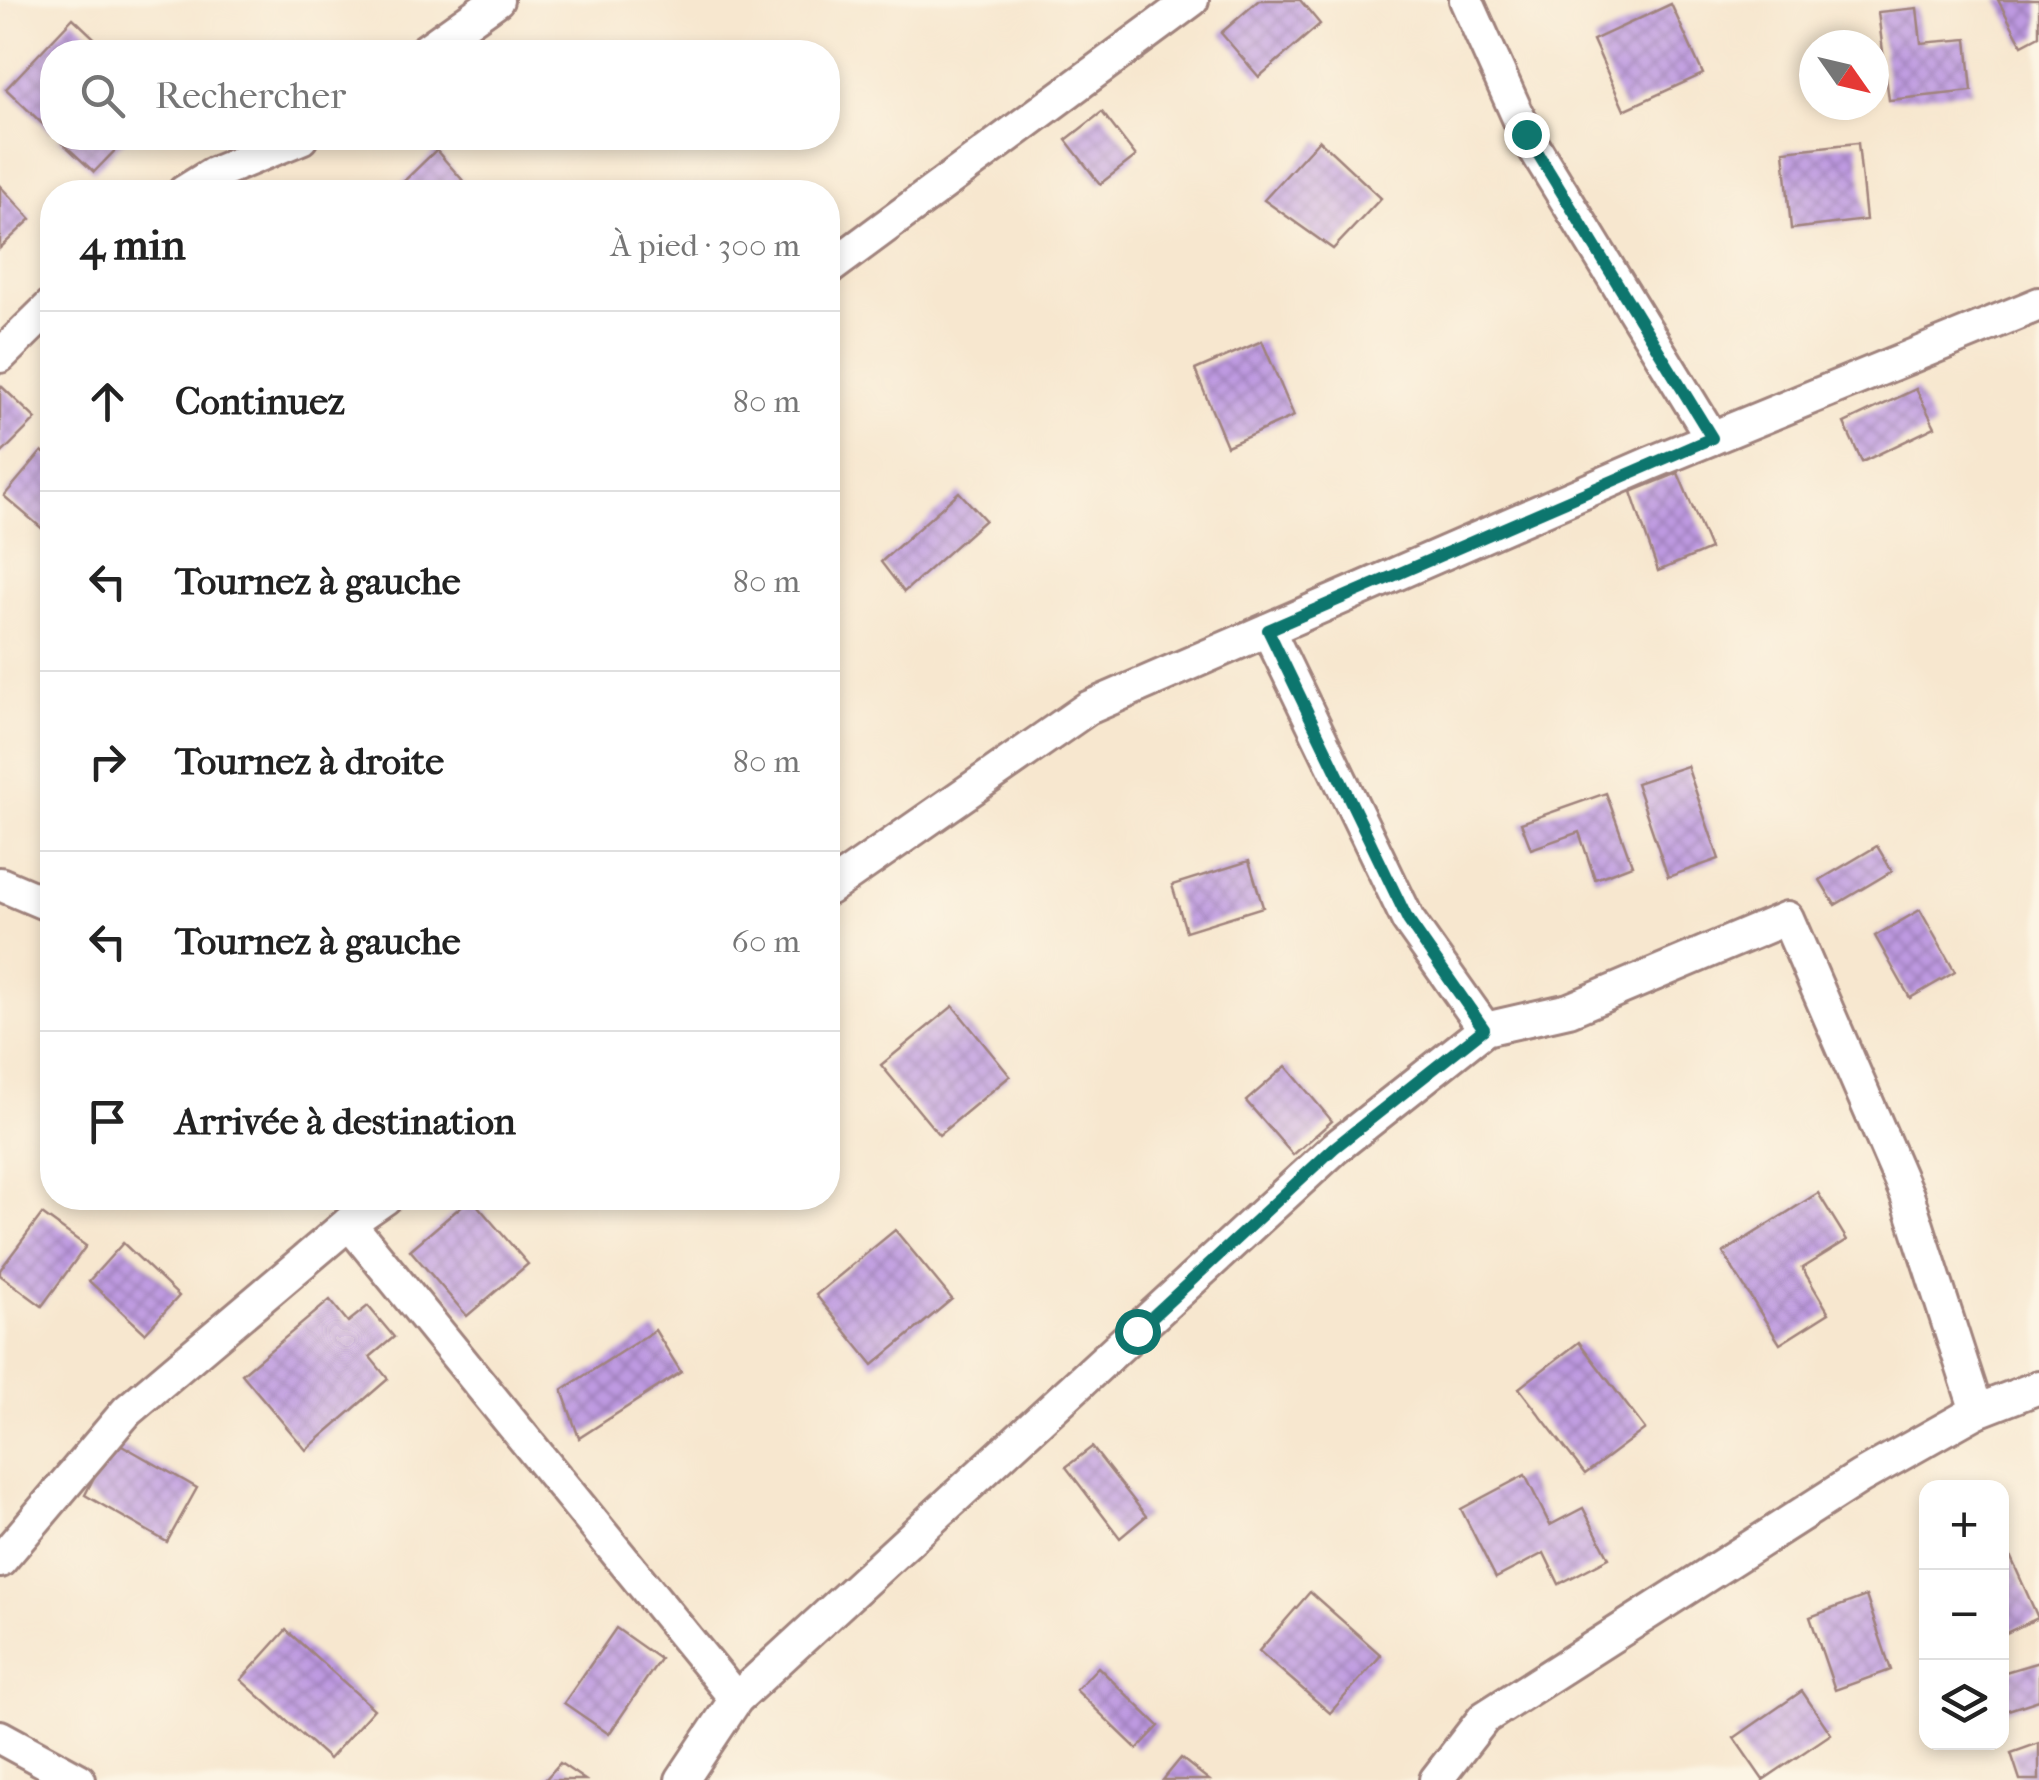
<!DOCTYPE html>
<html lang="fr">
<head>
<meta charset="utf-8">
<style>
  :root { --surface:#fff; --page:#f2f2f2; --text:#222; --muted:#767676; --line:#e0e0e0 }
  body { margin:0; font-family:"IM FELL French Canon",serif; background:var(--page); color:var(--text) }
  .controls { position:absolute; right:30px; bottom:30px; display:grid; overflow:hidden; border-radius:20px; box-shadow:0 5px 15px #0003 }
  .controls button { width:90px; height:90px; display:grid; place-items:center; padding:0; border:0; border-bottom:2px solid var(--line); background:var(--surface); color:var(--text); font:50px sans-serif }
  .compass { position:absolute; left:1799px; top:30px; width:90px; height:90px; border-radius:50%; background:var(--surface); box-shadow:0 5px 15px #0003; rotate:124deg }
  .stop { position:absolute; width:30px; height:30px; margin:-22px; border:8px solid #0f766e; border-radius:50%; background:#fff }
  .stop.end { background:#0f766e; border-color:#fff; box-shadow:0 2px 10px #0008 }
  .list { margin:0; padding:0; list-style:none }
  h2 { display:flex; justify-content:space-between; align-items:center; height:130px; margin:0; padding:0 40px; font-size:42px }
  h2 small { font-size:32px; font-weight:400; color:var(--muted) }
  .list li { display:grid; grid-template-columns:65px 1fr auto; gap:30px; align-items:center; box-sizing:border-box; height:180px; padding:0 40px; border-top:2px solid var(--line) }
  .list b { display:block; font-size:38px; white-space:nowrap }
  .list em { font-size:32px; font-style:normal; color:var(--muted) }
  .icon { flex:none; width:55px; height:55px; fill:none; stroke:currentColor; stroke-width:2; stroke-linecap:round; stroke-linejoin:round }
  .map { position:relative; flex:none; width:2039px; height:1780px; overflow:hidden }
  .search { position:absolute; background:var(--surface); box-shadow:0 5px 15px #0003; left:40px; top:40px; width:800px; height:110px; display:flex; align-items:center; gap:25px; box-sizing:border-box; padding:0 35px; border-radius:40px; color:var(--muted); font-size:38px }
  .panel { position:absolute; background:var(--surface); box-shadow:0 5px 15px #0003; left:40px; top:180px; width:800px; height:1030px; border-radius:40px }
  .map>svg:first-child { display:block }
  .building { fill:url(#building-cross-hatch) }
  .lines { fill:none; stroke-linecap:round; stroke-linejoin:round }
  .minor-casing { stroke:#a0837d; stroke-width:38 }
  .minor { stroke:#fff; stroke-width:32 }
  .route { stroke:#0f766e; stroke-width:12 }
</style>
</head>
<body>
<div class="map">
<svg width="2039" height="1780" viewBox="0 0 2039 1780">
  <defs>
    <pattern id="building-cross-hatch" width="8" height="8" patternUnits="userSpaceOnUse" patternTransform="scale(2.5)"><rect width="8" height="8" fill="#be9ae1"/><path d="M0 0l8 8M0 8l8-8" fill="none" stroke="#9c7db7"/></pattern>
  </defs>
  <rect width="100%" height="100%" fill="#fcf5e5"/>
  <filter id="ink" filterUnits="userSpaceOnUse"><feTurbulence type="fractalNoise" baseFrequency=".01" numOctaves="2"/><feDisplacementMap in="SourceGraphic" scale="20" xChannelSelector="R" yChannelSelector="G"/><feConvolveMatrix kernelMatrix="1 2 1 2 8 2 1 2 1" color-interpolation-filters="sRGB"/></filter>
  <filter id="wash" filterUnits="userSpaceOnUse"><feTurbulence type="fractalNoise" baseFrequency=".0048" numOctaves="4" result="noise"/><feDisplacementMap in="SourceGraphic" scale="40" xChannelSelector="R" yChannelSelector="G"/><feGaussianBlur stdDeviation="2.25" result="paint"/><feColorMatrix in="noise" values="0 0 0 0 0 0 0 0 0 0 0 0 0 0 0 0 0 1.4 0 .05"/><feComposite in="paint" operator="in"/></filter>
  <g filter="url(#wash)">
    <rect width="100%" height="100%" fill="#f7e7cf"/>
    <g id="blocks">
      <!-- building -->
      <g class="building">
        <path d="M 1259,0 L 1300,0 L 1320,24 L 1259,77 L 1221,33 Z"/>
        <path d="M 1998,0 L 2039,0 L 2039,36 L 2022,45 Z"/>
        <path d="M 1671,4 L 1703,74 L 1624,110 L 1593,40 Z"/>
        <path d="M 1917,8 L 1921,43 L 1967,39 L 1972,91 L 1889,100 L 1878,12 Z"/>
        <path d="M 73,18 L 109,52 L 52,52 L 52,133 L 6,89 Z"/>
        <path d="M 1102,112 L 1136,156 L 1100,184 L 1066,140 Z"/>
        <path d="M 57,138 L 127,138 L 94,172 Z"/>
        <path d="M 1319,140 L 1381,198 L 1333,249 L 1264,200 Z"/>
        <path d="M 1858,143 L 1866,220 L 1791,229 L 1784,151 Z"/>
        <path d="M 436,150 L 473,192 L 400,192 L 397,188 Z"/>
        <path d="M 0,186 L 31,219 L 0,248 Z"/>
        <path d="M 1262,341 L 1294,416 L 1227,446 L 1195,370 Z"/>
        <path d="M 0,385 L 36,419 L 0,455 Z"/>
        <path d="M 1916,389 L 1935,427 L 1862,462 L 1844,423 Z"/>
        <path d="M 42,451 L 52,460 L 52,537 L 4,496 Z"/>
        <path d="M 1678,473 L 1710,549 L 1658,571 L 1631,492 Z"/>
        <path d="M 959,492 L 985,520 L 904,592 L 881,562 Z"/>
        <path d="M 1687,766 L 1719,859 L 1668,877 L 1636,783 Z"/>
        <path d="M 1606,793 L 1632,865 L 1595,879 L 1579,832 L 1531,849 L 1521,823 Z"/>
        <path d="M 1877,846 L 1892,871 L 1835,905 L 1820,880 Z"/>
        <path d="M 1249,861 L 1263,907 L 1186,931 L 1172,885 Z"/>
        <path d="M 1920,910 L 1955,972 L 1910,998 L 1875,936 Z"/>
        <path d="M 953,1006 L 1010,1076 L 939,1135 L 881,1065 Z"/>
        <path d="M 1286,1066 L 1332,1121 L 1293,1155 L 1246,1101 Z"/>
        <path d="M 1818,1193 L 1847,1240 L 1802,1268 L 1829,1313 L 1780,1344 L 1723,1253 Z"/>
        <path d="M 471,1198 L 528,1264 L 467,1316 L 410,1250 Z"/>
        <path d="M 42,1214 L 86,1246 L 42,1306 L 0,1275 L 0,1270 Z"/>
        <path d="M 895,1230 L 952,1299 L 873,1365 L 816,1295 Z"/>
        <path d="M 123,1243 L 179,1296 L 145,1333 L 89,1281 Z"/>
        <path d="M 330,1300 L 348,1322 L 368,1306 L 394,1337 L 370,1357 L 388,1379 L 306,1450 L 242,1374 Z"/>
        <path d="M 655,1330 L 681,1372 L 579,1438 L 562,1390 Z"/>
        <path d="M 1579,1342 L 1645,1429 L 1585,1474 L 1519,1388 Z"/>
        <path d="M 113,1440 L 197,1488 L 167,1542 L 85,1495 Z"/>
        <path d="M 1092,1447 L 1146,1516 L 1120,1538 L 1066,1467 Z"/>
        <path d="M 1525,1475 L 1550,1525 L 1583,1508 L 1609,1558 L 1559,1584 L 1544,1553 L 1496,1578 L 1461,1509 Z"/>
        <path d="M 2008,1551 L 2038,1618 L 2002,1635 L 2002,1554 Z"/>
        <path d="M 1310,1592 L 1381,1655 L 1330,1713 L 1259,1651 Z"/>
        <path d="M 1866,1596 L 1891,1670 L 1835,1690 L 1810,1617 Z"/>
        <path d="M 616,1628 L 660,1659 L 609,1734 L 564,1703 Z"/>
        <path d="M 286,1630 L 374,1709 L 329,1759 L 241,1680 Z"/>
        <path d="M 2039,1662 L 2039,1700 L 2002,1712 L 2002,1673 Z"/>
        <path d="M 1098,1667 L 1159,1726 L 1137,1749 L 1076,1690 Z"/>
        <path d="M 1802,1691 L 1831,1734 L 1763,1780 L 1734,1738 Z"/>
        <path d="M 2039,1743 L 2039,1780 L 2020,1780 L 2011,1753 Z"/>
        <path d="M 1181,1758 L 1209,1780 L 1163,1780 Z"/>
        <path d="M 560,1763 L 585,1780 L 545,1780 Z"/>
      </g>
    </g>
  </g>
  <g filter="url(#ink)">
    <use href="#blocks" fill-opacity="0" stroke="#a0837d" stroke-width="2.5"/>
    <g class="lines">
      <!-- minor casing -->
      <g class="minor-casing">
        <g id="minor">
          <path d="M 1466,0 L 1526,134 L 1712,438"/>
          <path d="M 424,52 L 497,0"/>
          <path d="M 184,192 L 213,174 L 301,138"/>
          <path d="M 828,269 L 1192,0"/>
          <path d="M 0,356 L 52,305"/>
          <path d="M 1268,630 L 1408,920 L 1485,1029"/>
          <path d="M 0,884 L 52,906"/>
          <path d="M 828,889 L 1088,708 L 1651,463 L 2039,304"/>
          <path d="M 349,1223 L 736,1699"/>
          <path d="M 0,1561 L 127,1411 L 349,1223 L 385,1198"/>
          <path d="M 0,1737 L 79,1780"/>
          <path d="M 682,1780 L 736,1699 L 1335,1148 L 1485,1029 L 1569,1010 L 1787,918 L 1907,1195 L 1977,1411"/>
          <path d="M 1436,1780 L 1484,1718 L 1860,1477 L 1977,1411 L 2039,1387"/>
        </g>
      </g>
      <!-- minor -->
      <use href="#minor" class="minor"/>
    </g>
  </g>
  <g class="lines" filter="url(#ink)">
    <!-- route -->
    <path class="route" d="M 1137,1331 L 1334,1148 L 1484,1029 L 1408,920 L 1268,630 L 1712,438 L 1526,134"/>
  </g>
</svg>
<div class="controls">
<button>+</button>
<button>−</button>
<button><svg class="icon" aria-label="layers" viewBox="0 0 24 24"><path d="M12 4l9 5-9 5-9-5zM3 14l9 5 9-5"/></svg></button>
</div>
<svg class="compass" viewBox="-18 -18 36 36"><path d="M0-13l5 13h-10z" fill="#e53935"/><path d="M0 13l5-13h-10z" fill="#767676"/></svg>
<div class="stop" style="left:1137px;top:1331px"></div>
<div class="stop end" style="left:1526px;top:134px"></div>
<div class="search"><svg class="icon" aria-label="search" viewBox="0 0 24 24"><circle cx="10" cy="10" r="6"/><path d="M15 15l6 6"/></svg>Rechercher</div>
<section class="panel">
<h2>4 min<small>À pied · 300 m</small></h2>
<ul class="list">
<li><svg class="icon" aria-label="ahead" viewBox="0 0 24 24"><path d="M12 20V5M6 11l6-6 6 6"/></svg><div><b>Continuez</b></div><em>80 m</em></li>
<li><svg class="icon" aria-label="left" viewBox="0 0 24 24"><path d="M17 20v-9H6M10 6l-5 5 5 5"/></svg><div><b>Tournez à gauche</b></div><em>80 m</em></li>
<li><svg class="icon" aria-label="right" viewBox="0 0 24 24"><path d="M7 20v-9h11M14 6l5 5-5 5"/></svg><div><b>Tournez à droite</b></div><em>80 m</em></li>
<li><svg class="icon" aria-label="left" viewBox="0 0 24 24"><path d="M17 20v-9H6M10 6l-5 5 5 5"/></svg><div><b>Tournez à gauche</b></div><em>60 m</em></li>
<li><svg class="icon" aria-label="arrive" viewBox="0 0 24 24"><path d="M6 21V4h12l-3 4 3 4H6"/></svg><div><b>Arrivée à destination</b></div></li>
</ul>
</section>
</div>
</body>
</html>
